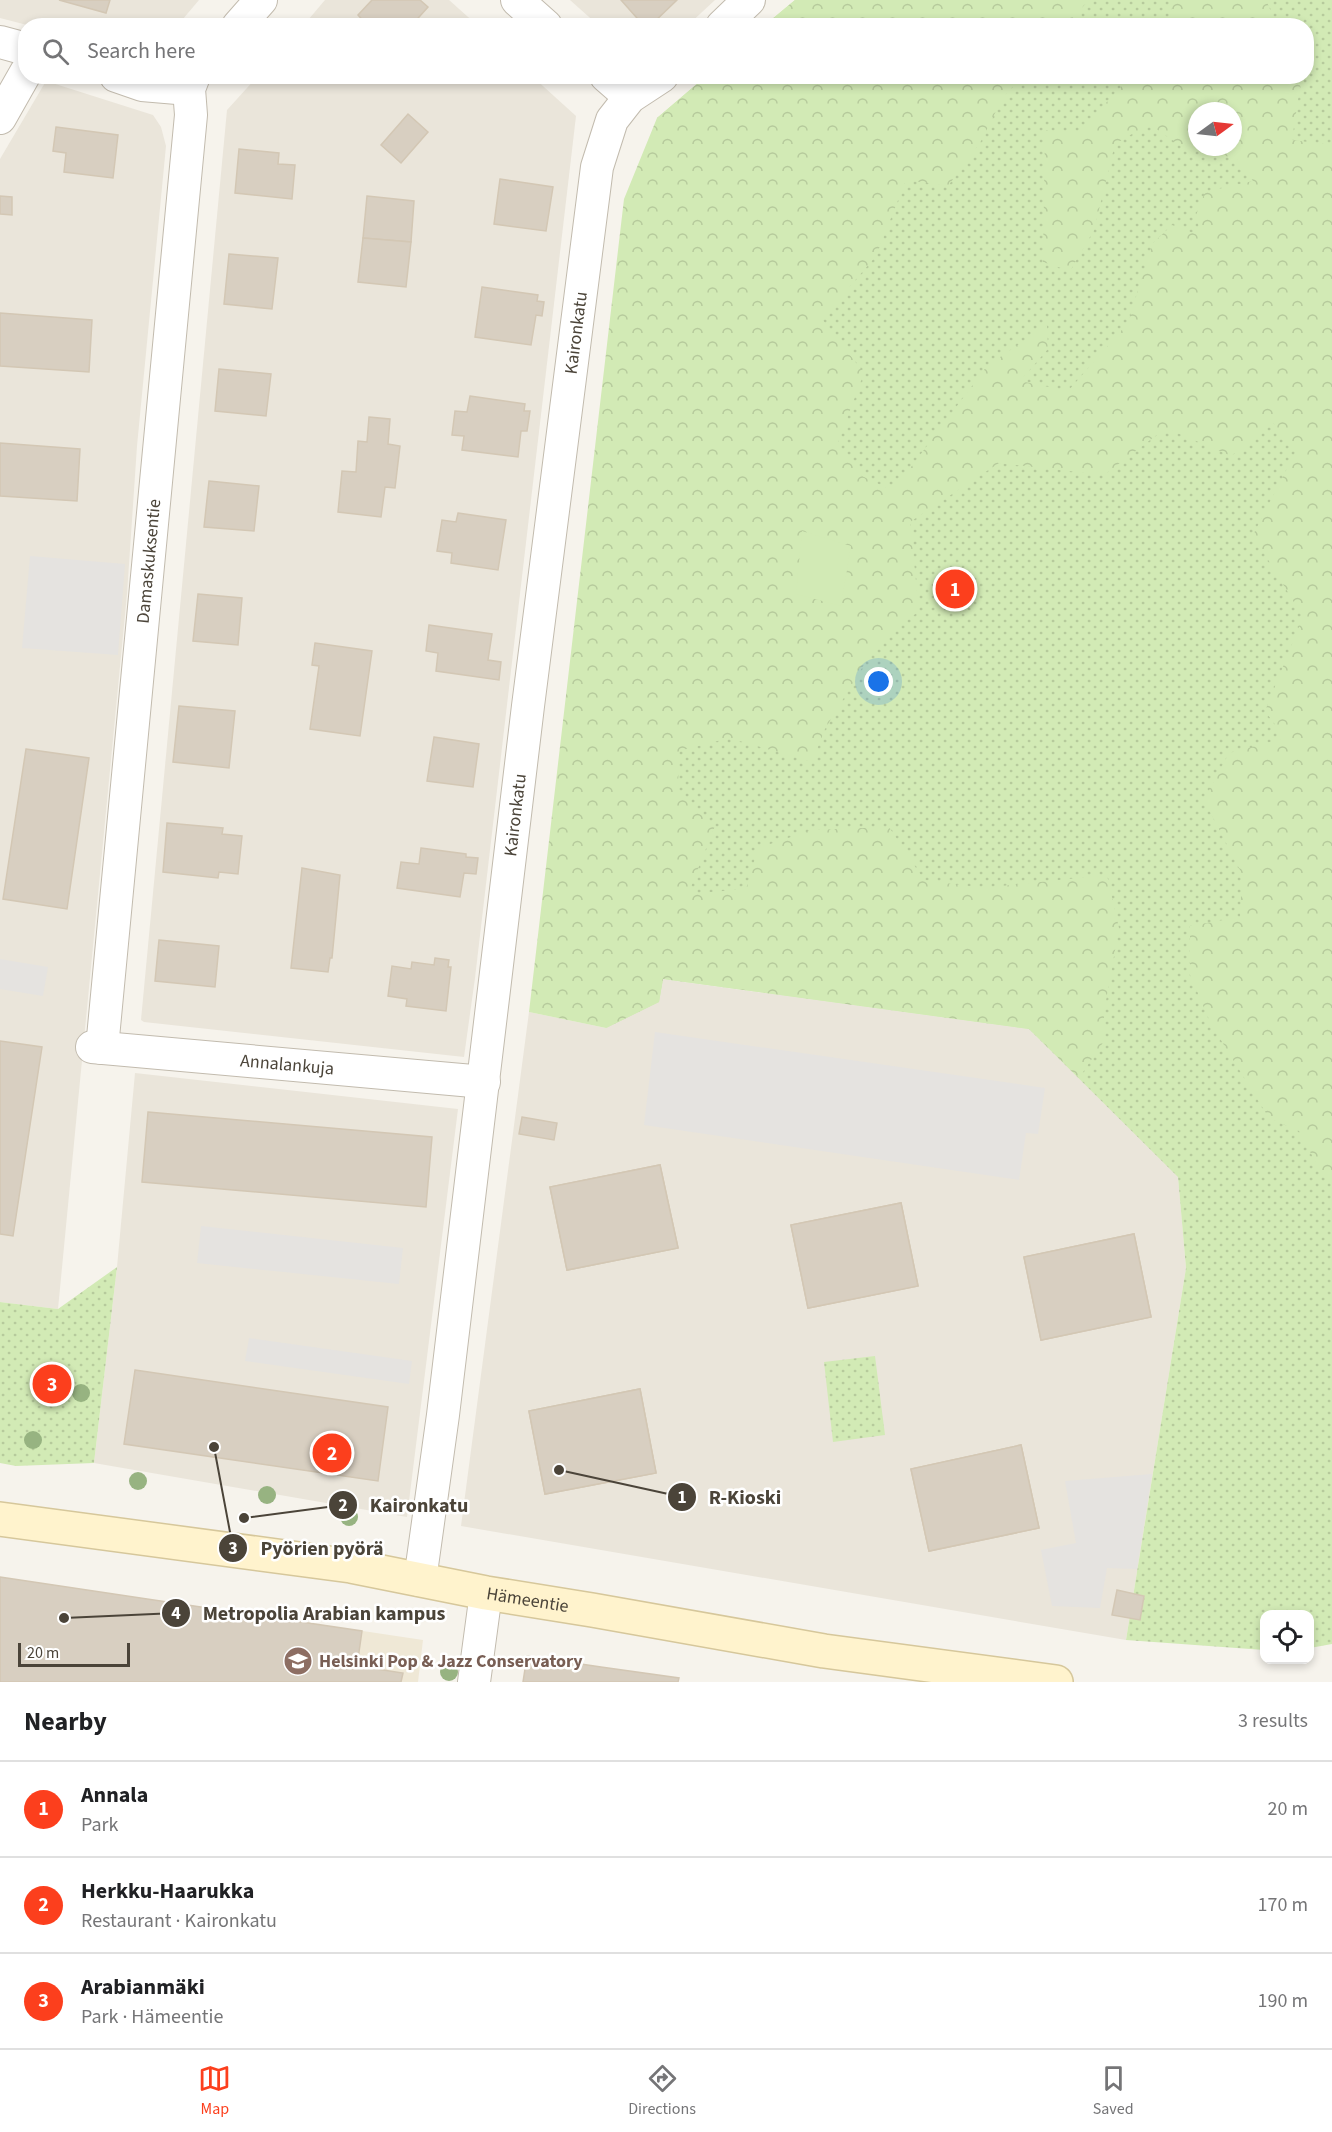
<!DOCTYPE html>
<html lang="en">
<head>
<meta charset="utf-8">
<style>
  :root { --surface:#fff; --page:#f2f2f2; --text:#202124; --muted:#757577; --line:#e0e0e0; --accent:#fc3f1d }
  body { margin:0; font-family:"Source Sans 3",sans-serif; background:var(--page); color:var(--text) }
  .controls { position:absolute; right:18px; bottom:18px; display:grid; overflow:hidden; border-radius:12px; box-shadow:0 3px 9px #0003 }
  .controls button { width:54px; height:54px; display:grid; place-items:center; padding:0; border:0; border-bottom:2px solid var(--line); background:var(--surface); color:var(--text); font:30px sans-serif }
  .compass { position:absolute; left:1188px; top:102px; width:54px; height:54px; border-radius:50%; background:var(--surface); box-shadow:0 3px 9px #0003; rotate:75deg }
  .scale { position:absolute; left:18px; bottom:15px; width:112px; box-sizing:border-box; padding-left:6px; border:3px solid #4b4439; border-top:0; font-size:16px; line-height:21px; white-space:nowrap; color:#4b4439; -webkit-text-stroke:4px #fff; paint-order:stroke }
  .you { position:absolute; left:879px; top:682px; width:21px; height:21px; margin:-15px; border:4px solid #fff; border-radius:50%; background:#1a73e8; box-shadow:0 0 0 9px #1a73e833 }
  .badge { display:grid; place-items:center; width:39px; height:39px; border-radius:50%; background:var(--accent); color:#fff; font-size:20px; font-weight:700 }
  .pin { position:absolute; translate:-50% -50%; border:3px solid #fff; box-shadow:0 2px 6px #0006 }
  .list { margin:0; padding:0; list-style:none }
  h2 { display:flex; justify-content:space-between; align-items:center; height:78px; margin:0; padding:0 24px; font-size:26px }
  h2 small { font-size:20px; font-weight:400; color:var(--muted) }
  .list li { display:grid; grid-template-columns:39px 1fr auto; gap:18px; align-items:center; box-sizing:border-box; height:96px; padding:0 24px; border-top:2px solid var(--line) }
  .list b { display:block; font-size:22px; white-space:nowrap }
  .list p { margin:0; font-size:20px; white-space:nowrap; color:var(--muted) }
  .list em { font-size:20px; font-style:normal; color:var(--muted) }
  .icon { flex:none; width:33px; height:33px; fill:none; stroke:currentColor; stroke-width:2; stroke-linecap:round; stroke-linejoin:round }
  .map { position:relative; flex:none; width:1332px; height:1682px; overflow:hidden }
  .search { position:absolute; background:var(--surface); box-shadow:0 3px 9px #0003; left:18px; right:18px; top:18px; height:66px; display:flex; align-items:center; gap:15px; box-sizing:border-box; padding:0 21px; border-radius:24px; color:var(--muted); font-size:22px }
  .sheet { height:366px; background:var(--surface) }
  nav { display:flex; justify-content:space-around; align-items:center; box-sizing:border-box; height:84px; border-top:2px solid var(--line); background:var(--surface); font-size:16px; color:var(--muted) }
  nav a { display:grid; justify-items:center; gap:3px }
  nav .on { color:var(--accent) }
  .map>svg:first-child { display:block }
  .residential { fill:#eae5da }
  .education { fill:#efe8d6 }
  .green { fill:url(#green-dots); fill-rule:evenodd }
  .forest { fill:url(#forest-crowns); fill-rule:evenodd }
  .pitch { fill:#d2eab5 }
  .parking { fill:#e5e3e0 }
  .building { fill:#d8cfc1; stroke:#d3c7b4; stroke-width:1.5 }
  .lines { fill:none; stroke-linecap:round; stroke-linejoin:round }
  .minor-casing { stroke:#c2bbae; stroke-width:34 }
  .secondary-casing { stroke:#d6c79b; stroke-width:36 }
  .minor { stroke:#fff; stroke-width:32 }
  .secondary { stroke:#fff3cd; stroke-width:33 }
  .tree { fill:#97b381 }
  .labels { text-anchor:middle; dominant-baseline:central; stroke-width:5; stroke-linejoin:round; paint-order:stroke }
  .street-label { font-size:18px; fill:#4b4439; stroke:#fff }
  .education-label { font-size:18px; font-weight:bold; fill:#785e54; stroke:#fff; text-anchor:start }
  .leader { fill:none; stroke:#4b4439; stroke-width:2 }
  .callout-dot { fill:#4b4439; stroke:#fff; stroke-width:2 }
  .mark-label { font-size:18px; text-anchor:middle; font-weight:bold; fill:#fff }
  .callout-label { font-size:20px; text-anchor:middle; font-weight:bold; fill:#4b4439; stroke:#fff; stroke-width:5; stroke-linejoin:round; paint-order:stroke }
</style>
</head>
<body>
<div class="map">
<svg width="1332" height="1682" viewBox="0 0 1332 1682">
  <defs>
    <pattern id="green-dots" width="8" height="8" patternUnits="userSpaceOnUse" patternTransform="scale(1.5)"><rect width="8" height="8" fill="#d2eab5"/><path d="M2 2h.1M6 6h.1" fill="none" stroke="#b6ca9c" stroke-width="1.8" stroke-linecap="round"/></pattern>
    <pattern id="forest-crowns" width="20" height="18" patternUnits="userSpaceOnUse" patternTransform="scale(1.5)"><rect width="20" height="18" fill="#d2eab5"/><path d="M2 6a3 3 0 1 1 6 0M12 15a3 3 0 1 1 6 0" fill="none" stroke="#b6ca9c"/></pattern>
  </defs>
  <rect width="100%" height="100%" fill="#f6f3ec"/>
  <!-- residential -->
  <g class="residential">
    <path d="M 0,0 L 199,0 L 177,26 L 27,25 L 0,18 Z"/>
    <path d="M 325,0 L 449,0 L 477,25 L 303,26 Z"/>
    <path d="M 570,0 L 715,0 L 687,26 L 598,25 Z"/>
    <path d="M 257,77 L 533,77 L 576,116 L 475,978 L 464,1057 L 144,1022 L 141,1020 L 227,110 Z"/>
    <path d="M 46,81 L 153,115 L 161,127 L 166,146 L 137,446 L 127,594 L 58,1309 L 0,1302 L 0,159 Z"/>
    <path d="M 662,979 L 1029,1029 L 1178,1176 L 1186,1268 L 1126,1640 L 461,1526 L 529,1012 L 606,1028 Z"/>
    <path d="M 135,1073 L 458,1109 L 407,1517 L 94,1463 L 117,1267 Z"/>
  </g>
  <!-- education -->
  <path class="education" d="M 183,1604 L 423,1640 L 418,1682 L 172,1682 Z"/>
  <!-- green -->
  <g class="green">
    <path d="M 795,0 L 1332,0 L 1332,1644 L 1310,1648 L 1310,1614 L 1264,1614 L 1264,1650 L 1126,1640 L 1186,1268 L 1178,1177 L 1029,1029 L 663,979 L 659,1002 L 606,1028 L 657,118 L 705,77 L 1306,76 L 1306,26 L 765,25 ZM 1197,111 L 1233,111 L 1233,147 L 1197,147 Z"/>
    <path d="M 117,1267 L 94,1463 L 16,1466 L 0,1463 L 0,1302 L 58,1309 Z"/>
    <path d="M 875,1356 L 885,1435 L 833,1442 L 824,1362 Z"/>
  </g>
  <!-- forest -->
  <g class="forest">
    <path d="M 795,0 L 1089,0 L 1066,25 L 765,25 Z"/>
    <path d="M 1171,0 L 1266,0 L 1277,25 L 1166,25 L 1172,8 Z"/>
    <path d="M 705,77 L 1021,77 L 1002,99 L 980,143 L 948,186 L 906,180 L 876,256 L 822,319 L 864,373 L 837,445 L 862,476 L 893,491 L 987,366 L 1047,325 L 1048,349 L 1020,381 L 1068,391 L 1128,323 L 1152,244 L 1172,225 L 1201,236 L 1196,215 L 1205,192 L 1253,181 L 1236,158 L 1184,148 L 1149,124 L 1115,144 L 1094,230 L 1070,271 L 1043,262 L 1045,130 L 1078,133 L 1130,77 L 1299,77 L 1301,80 L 1292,140 L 1332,145 L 1332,1176 L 1324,1178 L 1299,1131 L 1269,1118 L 1211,1024 L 1190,975 L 1190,926 L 1240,917 L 1242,874 L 1204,800 L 1229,753 L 1285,738 L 1265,711 L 1303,617 L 1253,535 L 1297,449 L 1273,423 L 1231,456 L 1166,428 L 1104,475 L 999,463 L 910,522 L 919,611 L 876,645 L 825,729 L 812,762 L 729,738 L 679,751 L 678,790 L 715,826 L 688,894 L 746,889 L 758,848 L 812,830 L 889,827 L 924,880 L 982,888 L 1107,875 L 1119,928 L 1104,1012 L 1104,1041 L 1079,1078 L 1029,1029 L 663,979 L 659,1002 L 606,1028 L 529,1012 L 624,199 L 657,118 ZM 1197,111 L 1233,111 L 1233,147 L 1197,147 Z"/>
  </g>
  <!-- pitch -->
  <path class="pitch" d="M 802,531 L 851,546 L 841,606 L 796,594 Z"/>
  <!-- parking -->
  <g class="parking">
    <path d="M 30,556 L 125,564 L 118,655 L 22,648 Z"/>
    <path d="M 0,959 L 48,967 L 43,996 L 0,989 Z"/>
    <path d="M 655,1032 L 1045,1088 L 1038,1134 L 1026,1133 L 1019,1180 L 644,1125 Z"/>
    <path d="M 201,1226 L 403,1248 L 399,1284 L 197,1263 Z"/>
    <path d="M 249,1338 L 412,1361 L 409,1384 L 245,1361 Z"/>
    <path d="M 1152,1474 L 1137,1569 L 1107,1568 L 1100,1608 L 1052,1606 L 1041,1550 L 1076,1543 L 1065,1481 Z"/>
  </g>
  <!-- building -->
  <g class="building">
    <path d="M 59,0 L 110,0 L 106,13 Z"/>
    <path d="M 372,0 L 420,0 L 428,7 L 411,26 L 368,26 L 358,15 Z"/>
    <path d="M 621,0 L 677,0 L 650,26 L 644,26 Z"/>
    <path d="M 408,114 L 428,132 L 401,163 L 381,145 Z"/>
    <path d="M 56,127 L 118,135 L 113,178 L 64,172 L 66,153 L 53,151 Z"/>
    <path d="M 239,149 L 279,153 L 278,164 L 295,165 L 292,199 L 235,193 Z"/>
    <path d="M 500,179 L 553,187 L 546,231 L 494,224 Z"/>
    <path d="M 0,196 L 12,197 L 12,215 L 0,214 Z"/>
    <path d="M 367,196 L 414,201 L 411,242 L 363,238 Z"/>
    <path d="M 363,238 L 411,242 L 406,287 L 358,282 Z"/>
    <path d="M 229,254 L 278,258 L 272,309 L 224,304 Z"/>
    <path d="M 482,287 L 538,295 L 537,301 L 544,302 L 542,316 L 536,315 L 531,345 L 475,337 Z"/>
    <path d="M 0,313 L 92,320 L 89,372 L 0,366 Z"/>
    <path d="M 219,369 L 271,374 L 266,416 L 215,411 Z"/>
    <path d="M 470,396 L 525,404 L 524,411 L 530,411 L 527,431 L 521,431 L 518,457 L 462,450 L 464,436 L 452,435 L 455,411 L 467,412 Z"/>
    <path d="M 369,417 L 390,419 L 388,444 L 400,446 L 395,488 L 385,487 L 381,517 L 338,512 L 342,471 L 356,472 L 358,441 L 367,442 Z"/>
    <path d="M 0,443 L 80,449 L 77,501 L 0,496 Z"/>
    <path d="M 209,481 L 259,486 L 254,531 L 204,527 Z"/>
    <path d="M 458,513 L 506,520 L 498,570 L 451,563 L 452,553 L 437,551 L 442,520 L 456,522 Z"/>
    <path d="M 198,594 L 242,598 L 238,645 L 193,641 Z"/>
    <path d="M 429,625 L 492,634 L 488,660 L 501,662 L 499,680 L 436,671 L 438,653 L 426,651 Z"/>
    <path d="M 315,643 L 372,651 L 360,736 L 310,729 L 319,666 L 312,665 Z"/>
    <path d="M 179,706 L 235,711 L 229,768 L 173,762 Z"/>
    <path d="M 434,737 L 479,744 L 473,787 L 427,781 Z"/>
    <path d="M 26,749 L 89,758 L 67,909 L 3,899 Z"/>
    <path d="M 167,823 L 223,828 L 222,834 L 242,836 L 238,874 L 219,872 L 218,878 L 163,872 Z"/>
    <path d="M 421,848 L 466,854 L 466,857 L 478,858 L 476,874 L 464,873 L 460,897 L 397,888 L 401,862 L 419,864 Z"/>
    <path d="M 302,868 L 340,875 L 332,958 L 330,958 L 328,972 L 291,968 Z"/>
    <path d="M 159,940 L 219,946 L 215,987 L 155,981 Z"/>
    <path d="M 435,958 L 449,960 L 448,967 L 451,967 L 446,1011 L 406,1006 L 407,999 L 388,996 L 392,966 L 411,969 L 412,962 L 434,965 Z"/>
    <path d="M 0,1041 L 42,1047 L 13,1236 L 0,1234 Z"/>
    <path d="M 148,1112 L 432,1137 L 426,1207 L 142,1182 Z"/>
    <path d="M 522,1117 L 557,1123 L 554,1140 L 519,1134 Z"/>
    <path d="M 660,1165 L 678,1248 L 567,1270 L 550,1187 Z"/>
    <path d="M 660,1165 L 678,1248 L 567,1270 L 550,1187 Z"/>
    <path d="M 901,1203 L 918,1286 L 808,1308 L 791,1225 Z"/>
    <path d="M 901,1203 L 918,1286 L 808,1308 L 791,1225 Z"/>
    <path d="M 1134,1234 L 1151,1317 L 1041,1340 L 1024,1257 Z"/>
    <path d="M 1134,1234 L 1151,1317 L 1041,1340 L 1024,1257 Z"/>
    <path d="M 135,1370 L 388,1407 L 378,1481 L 124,1444 Z"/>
    <path d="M 640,1389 L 656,1473 L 545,1494 L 529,1411 Z"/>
    <path d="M 640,1389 L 656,1473 L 545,1494 L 529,1411 Z"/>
    <path d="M 1021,1445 L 1039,1528 L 929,1551 L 911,1469 Z"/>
    <path d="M 1021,1445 L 1039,1528 L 929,1551 L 911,1469 Z"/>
    <path d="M 0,1577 L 362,1631 L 357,1666 L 403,1673 L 401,1682 L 0,1682 Z"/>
    <path d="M 1117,1590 L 1144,1596 L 1140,1620 L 1112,1615 Z"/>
    <path d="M 527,1656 L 601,1667 L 679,1678 L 678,1682 L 523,1682 Z"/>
  </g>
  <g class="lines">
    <!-- minor casing -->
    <g class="minor-casing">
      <g id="minor">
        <path d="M 517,0 L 546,26"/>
        <path d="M 238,26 L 261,0"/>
        <path d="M 722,26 L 749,0"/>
        <path d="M 0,42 L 26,49"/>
        <path d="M 116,76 L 142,85 L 189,89"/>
        <path d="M 606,76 L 630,97"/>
        <path d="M 0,118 L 26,72"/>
        <path id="s1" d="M 92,1047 L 484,1082"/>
        <path id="s2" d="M 102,1048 L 191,115 L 189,89 L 194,76"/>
        <path id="s3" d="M 420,1580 L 443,1415 L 528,706 L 597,167 L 612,120 L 630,97 L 662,76"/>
        <path d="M 474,1682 L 486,1593"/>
      </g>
    </g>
    <!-- secondary casing -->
    <g class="secondary-casing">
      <g id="secondary">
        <path id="s4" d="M 0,1519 L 351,1566 L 486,1593 L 592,1610 L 824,1651 L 1056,1682"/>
      </g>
    </g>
    <!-- minor -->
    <use href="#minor" class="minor"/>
    <!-- secondary -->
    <use href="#secondary" class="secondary"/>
  </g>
  <!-- trees -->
  <g class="tree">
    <circle cx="81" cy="1393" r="9"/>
    <circle cx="33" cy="1440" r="9"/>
    <circle cx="138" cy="1481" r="9"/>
    <circle cx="267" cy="1495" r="9"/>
    <circle cx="349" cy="1517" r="9"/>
    <circle cx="449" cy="1672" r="9"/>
  </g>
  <!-- icons -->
  <defs>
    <g id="school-disc" transform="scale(1.5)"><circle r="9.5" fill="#8d6e63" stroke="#fff"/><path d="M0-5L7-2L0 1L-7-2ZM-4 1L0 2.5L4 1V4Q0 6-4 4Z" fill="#fff"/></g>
  </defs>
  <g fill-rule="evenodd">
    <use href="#school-disc" x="298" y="1661"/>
  </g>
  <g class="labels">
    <!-- street labels -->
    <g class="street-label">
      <text stroke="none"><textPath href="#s3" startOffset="1257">Kaironkatu</textPath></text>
      <text stroke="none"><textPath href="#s2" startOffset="489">Damaskuksentie</textPath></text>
      <text stroke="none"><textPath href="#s3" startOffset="771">Kaironkatu</textPath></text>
      <text stroke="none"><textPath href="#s1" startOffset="196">Annalankuja</textPath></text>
      <text stroke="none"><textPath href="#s4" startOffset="534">Hämeentie</textPath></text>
    </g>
    <!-- education labels -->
    <g class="education-label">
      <text x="319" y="1661">Helsinki Pop &amp; Jazz Conservatory</text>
    </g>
  </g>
  <!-- callouts -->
  <path class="leader" d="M559 1470L682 1497M244 1518L343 1505M214 1447L233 1548M64 1618L176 1613"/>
  <g class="callout-dot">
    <circle cx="559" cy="1470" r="6"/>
    <circle cx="244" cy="1518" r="6"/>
    <circle cx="214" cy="1447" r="6"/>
    <circle cx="64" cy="1618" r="6"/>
    <circle cx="682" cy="1497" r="15"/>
    <circle cx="343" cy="1505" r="15"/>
    <circle cx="233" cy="1548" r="15"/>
    <circle cx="176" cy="1613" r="15"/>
  </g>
  <g class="mark-label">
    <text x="682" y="1503">1</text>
    <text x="343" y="1511">2</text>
    <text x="233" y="1554">3</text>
    <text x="176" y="1619">4</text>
  </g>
  <g class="callout-label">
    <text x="745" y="1504">R-Kioski</text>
    <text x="419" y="1512">Kaironkatu</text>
    <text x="322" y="1555">Pyörien pyörä</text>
    <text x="324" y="1620">Metropolia Arabian kampus</text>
  </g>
</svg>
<div class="controls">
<button><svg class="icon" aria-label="locate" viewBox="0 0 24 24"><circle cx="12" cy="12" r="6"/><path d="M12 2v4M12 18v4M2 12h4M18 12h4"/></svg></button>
</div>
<svg class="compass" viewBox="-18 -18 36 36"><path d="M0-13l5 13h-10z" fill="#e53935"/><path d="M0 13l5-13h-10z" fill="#757577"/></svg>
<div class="scale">20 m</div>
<div class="you"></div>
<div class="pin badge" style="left:955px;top:589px">1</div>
<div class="pin badge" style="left:332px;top:1453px">2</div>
<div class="pin badge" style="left:52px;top:1384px">3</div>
<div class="search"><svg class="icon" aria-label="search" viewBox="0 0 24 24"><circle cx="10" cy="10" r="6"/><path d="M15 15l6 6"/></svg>Search here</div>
</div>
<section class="sheet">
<h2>Nearby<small>3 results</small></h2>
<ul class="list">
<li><span class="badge">1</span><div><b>Annala</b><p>Park</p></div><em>20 m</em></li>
<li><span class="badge">2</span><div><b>Herkku-Haarukka</b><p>Restaurant · Kaironkatu</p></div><em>170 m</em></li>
<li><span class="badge">3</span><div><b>Arabianmäki</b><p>Park · Hämeentie</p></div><em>190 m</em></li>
</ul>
</section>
<nav>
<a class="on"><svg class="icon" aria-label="map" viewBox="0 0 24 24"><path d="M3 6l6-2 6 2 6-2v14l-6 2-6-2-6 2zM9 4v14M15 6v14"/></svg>Map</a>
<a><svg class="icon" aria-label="directions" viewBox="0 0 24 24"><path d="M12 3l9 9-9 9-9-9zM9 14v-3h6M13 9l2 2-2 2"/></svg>Directions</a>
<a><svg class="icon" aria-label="saved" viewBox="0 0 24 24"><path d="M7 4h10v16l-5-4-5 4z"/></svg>Saved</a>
</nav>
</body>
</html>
